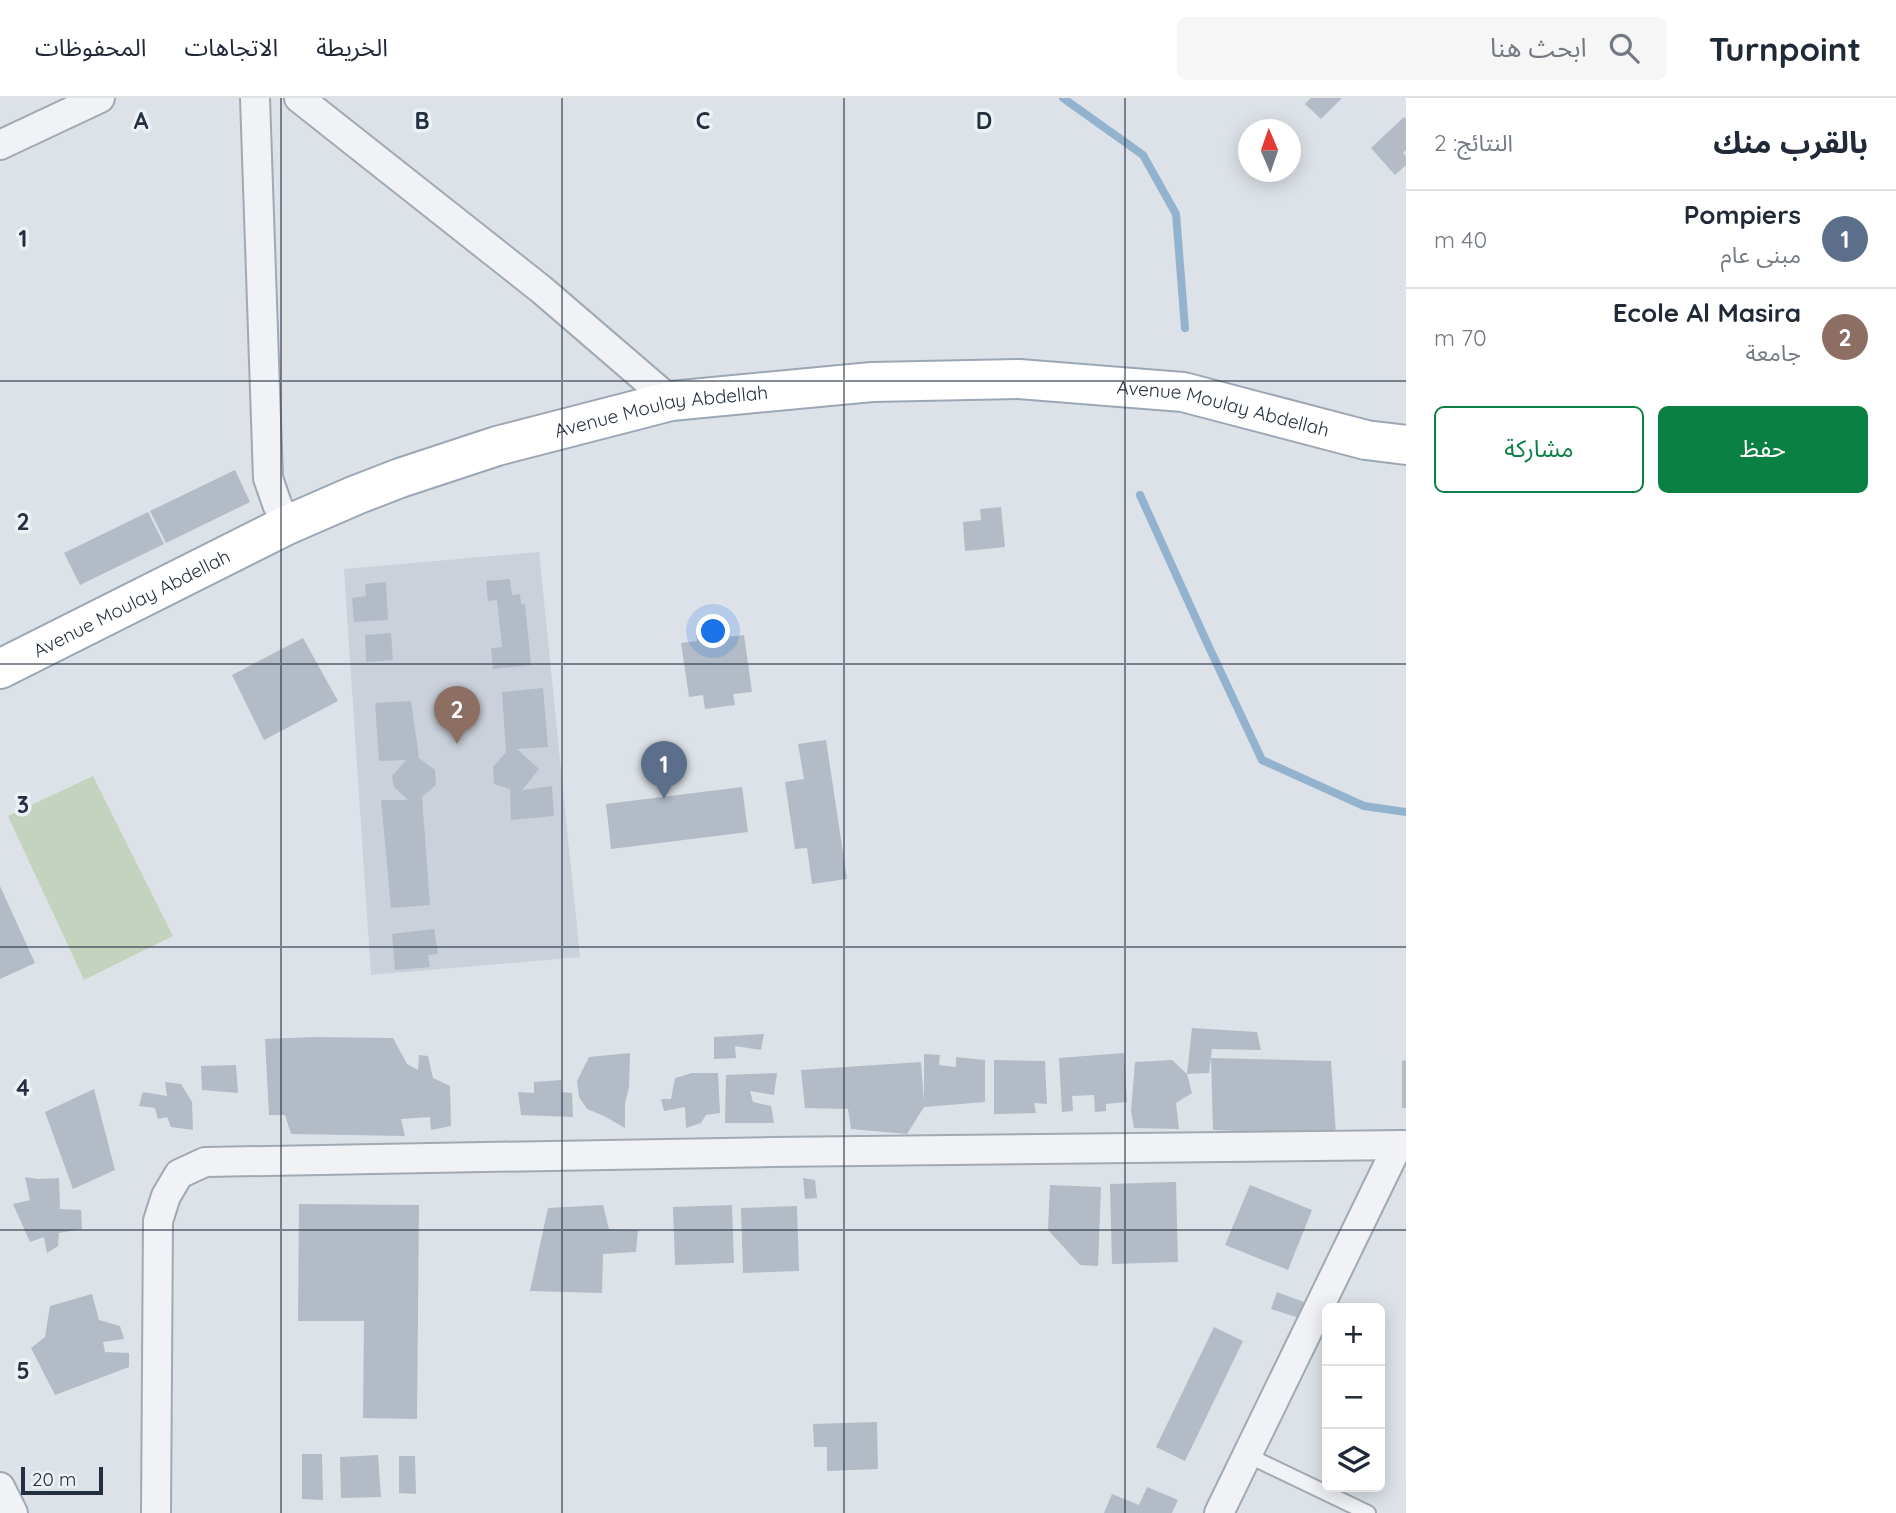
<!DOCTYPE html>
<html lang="ar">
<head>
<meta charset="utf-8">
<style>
  :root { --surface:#fff; --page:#f6f6f7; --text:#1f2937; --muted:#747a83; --line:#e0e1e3; --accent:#0b8043 }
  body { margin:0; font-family:Quicksand,"Noto Sans Arabic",sans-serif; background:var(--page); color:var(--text); direction:rtl }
  .controls { position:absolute; right:21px; bottom:21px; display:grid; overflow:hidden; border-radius:10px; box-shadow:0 4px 18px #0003 }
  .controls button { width:63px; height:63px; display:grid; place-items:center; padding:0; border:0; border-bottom:2px solid var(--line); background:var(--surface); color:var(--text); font:35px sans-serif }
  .compass { position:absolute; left:1238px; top:21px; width:63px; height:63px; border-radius:50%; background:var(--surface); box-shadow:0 4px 18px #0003; rotate:358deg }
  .scale { position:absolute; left:21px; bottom:18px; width:82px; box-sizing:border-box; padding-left:7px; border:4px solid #243040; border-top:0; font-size:19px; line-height:24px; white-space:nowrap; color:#243040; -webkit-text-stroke:5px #ecf1f6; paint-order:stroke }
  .you { position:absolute; left:714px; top:534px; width:24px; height:24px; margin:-18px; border:5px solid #fff; border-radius:50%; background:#1a73e8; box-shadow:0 0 0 10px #1a73e833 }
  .badge { display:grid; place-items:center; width:46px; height:46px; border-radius:50%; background:var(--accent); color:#fff; font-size:23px; font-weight:700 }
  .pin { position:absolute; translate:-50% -58px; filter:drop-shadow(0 2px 4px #0008) }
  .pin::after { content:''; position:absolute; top:37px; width:24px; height:21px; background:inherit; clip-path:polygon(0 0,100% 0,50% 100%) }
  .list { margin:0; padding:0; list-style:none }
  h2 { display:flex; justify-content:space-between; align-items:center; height:91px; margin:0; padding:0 28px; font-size:30px }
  h2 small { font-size:23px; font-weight:400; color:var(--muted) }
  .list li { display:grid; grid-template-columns:46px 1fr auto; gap:21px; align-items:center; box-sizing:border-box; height:98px; padding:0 28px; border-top:2px solid var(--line) }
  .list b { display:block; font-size:26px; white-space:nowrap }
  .list p { margin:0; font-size:23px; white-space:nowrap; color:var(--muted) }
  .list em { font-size:23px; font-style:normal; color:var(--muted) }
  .actions { display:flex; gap:14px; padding:21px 28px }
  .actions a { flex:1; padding:16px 0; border:2px solid var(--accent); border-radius:10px; text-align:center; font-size:24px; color:var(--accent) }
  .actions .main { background:var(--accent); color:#fff }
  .icon { flex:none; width:38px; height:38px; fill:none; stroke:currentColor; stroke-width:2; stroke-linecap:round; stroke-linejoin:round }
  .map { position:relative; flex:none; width:1406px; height:1415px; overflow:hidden; direction:ltr }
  header { display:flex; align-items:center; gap:42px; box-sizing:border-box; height:98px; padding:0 35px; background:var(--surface); border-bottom:2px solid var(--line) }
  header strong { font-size:33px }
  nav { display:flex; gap:38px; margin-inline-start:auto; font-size:24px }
  .search { width:490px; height:63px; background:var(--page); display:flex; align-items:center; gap:18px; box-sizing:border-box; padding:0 24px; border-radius:10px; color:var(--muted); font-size:26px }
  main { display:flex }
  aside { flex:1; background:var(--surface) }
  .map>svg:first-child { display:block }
  .built { fill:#cad1db }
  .green { fill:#c3d3bd }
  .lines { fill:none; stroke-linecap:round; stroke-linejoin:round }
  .stream { stroke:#93b2cd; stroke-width:8 }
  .building { fill:#b3bbc6 }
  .lane-casing { stroke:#a1a9b2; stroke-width:18 }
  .street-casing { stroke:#a1a9b2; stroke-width:32 }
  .primary-casing { stroke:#9ba7b5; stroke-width:42 }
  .lane { stroke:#f0f2f6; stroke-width:14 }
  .street { stroke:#f0f2f6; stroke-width:28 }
  .primary { stroke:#fff; stroke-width:38 }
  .grid { fill:none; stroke:#243040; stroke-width:2; stroke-opacity:0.55 }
  .labels { text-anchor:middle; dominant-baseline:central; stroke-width:7; stroke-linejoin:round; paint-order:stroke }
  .street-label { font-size:19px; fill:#243040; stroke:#ecf1f6 }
  .grid-label { font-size:23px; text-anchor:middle; font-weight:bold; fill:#243040; stroke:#ecf1f6; stroke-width:7; stroke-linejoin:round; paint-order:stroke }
</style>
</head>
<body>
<header>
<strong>Turnpoint</strong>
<div class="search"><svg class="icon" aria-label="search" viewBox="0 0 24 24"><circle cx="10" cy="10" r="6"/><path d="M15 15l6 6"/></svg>ابحث هنا</div>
<nav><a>الخريطة</a><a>الاتجاهات</a><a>المحفوظات</a></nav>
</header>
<main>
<aside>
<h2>بالقرب منك<small>النتائج: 2</small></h2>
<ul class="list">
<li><span class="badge" style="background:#5c6f8a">1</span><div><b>Pompiers</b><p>مبنى عام</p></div><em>40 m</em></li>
<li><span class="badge" style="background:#8d6e63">2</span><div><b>Ecole Al Masira</b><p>جامعة</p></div><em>70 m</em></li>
</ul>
<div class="actions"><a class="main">حفظ</a><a>مشاركة</a></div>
</aside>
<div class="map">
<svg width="1406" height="1415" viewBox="0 0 1406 1415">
  <rect width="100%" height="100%" fill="#dce2e8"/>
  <!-- built -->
  <path class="built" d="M 539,454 L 580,859 L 371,877 L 344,471 Z"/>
  <!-- green -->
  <path class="green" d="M 93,678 L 173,838 L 84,882 L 8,718 Z"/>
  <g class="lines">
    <!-- stream -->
    <g class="stream">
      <path d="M 1063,0 L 1143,57 L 1176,116 L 1185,230"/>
      <path d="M 1140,397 L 1208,547 L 1262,662 L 1364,708 L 1406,714"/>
    </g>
  </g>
  <!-- building -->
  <g class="building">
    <path d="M 1311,0 L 1342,0 L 1321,21 L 1305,6 Z"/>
    <path d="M 1404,19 L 1406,21 L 1406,52 L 1403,55 L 1406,58 L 1406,67 L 1395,77 L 1371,50 Z"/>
    <path d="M 235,372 L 250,404 L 166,445 L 150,413 Z"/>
    <path d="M 1001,409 L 1005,449 L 965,453 L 963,424 L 981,422 L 980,411 Z"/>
    <path d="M 148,414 L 164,446 L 80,487 L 64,455 Z"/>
    <path d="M 510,481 L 512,497 L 520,496 L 521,506 L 525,506 L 531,567 L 493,571 L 491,550 L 502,549 L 497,502 L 488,503 L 486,483 Z"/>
    <path d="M 386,484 L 388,522 L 354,524 L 352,500 L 366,498 L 365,486 Z"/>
    <path d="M 725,528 L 726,539 L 744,537 L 752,594 L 733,596 L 735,607 L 705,611 L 703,597 L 689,599 L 681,545 L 697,543 L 696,531 Z"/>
    <path d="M 391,535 L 393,562 L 366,564 L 365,537 Z"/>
    <path d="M 303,540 L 338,603 L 264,642 L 232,577 Z"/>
    <path d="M 543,590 L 548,649 L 517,651 L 539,671 L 522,692 L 552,688 L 554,718 L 511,722 L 510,691 L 494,686 L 493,669 L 506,654 L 502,594 Z"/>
    <path d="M 411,603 L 419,660 L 435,672 L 436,687 L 422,699 L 430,807 L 391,810 L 381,702 L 408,702 L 394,689 L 392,678 L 406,662 L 379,663 L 375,605 Z"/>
    <path d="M 826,642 L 847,781 L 812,786 L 807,750 L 795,751 L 785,684 L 804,681 L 798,646 Z"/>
    <path d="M 742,689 L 748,734 L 611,751 L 606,706 Z"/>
    <path d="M 0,788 L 35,865 L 0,881 Z"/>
    <path d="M 434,831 L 438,856 L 428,857 L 430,869 L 395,872 L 392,836 Z"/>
    <path d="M 1192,930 L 1257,934 L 1261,952 L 1212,951 L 1211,960 L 1331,963 L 1336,1037 L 1213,1032 L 1211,960 L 1209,975 L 1187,976 Z"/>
    <path d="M 764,936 L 761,952 L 735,948 L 736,960 L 714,961 L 714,939 Z"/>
    <path d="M 313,939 L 393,940 L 407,966 L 418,972 L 419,957 L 428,958 L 433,980 L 450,988 L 451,1028 L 431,1032 L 430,1019 L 401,1021 L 405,1038 L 291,1036 L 285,1017 L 269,1017 L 265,941 Z"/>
    <path d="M 630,955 L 629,989 L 625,1005 L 625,1030 L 604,1018 L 587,1011 L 579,999 L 577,983 L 589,959 Z"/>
    <path d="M 1124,955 L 1127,1004 L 1106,1006 L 1106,1013 L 1095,1014 L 1094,997 L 1072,998 L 1073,1013 L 1062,1014 L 1059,960 Z"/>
    <path d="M 924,956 L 940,957 L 939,967 L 956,969 L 956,959 L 985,962 L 985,1004 L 924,1009 L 907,1036 L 851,1031 L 848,1011 L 805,1010 L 801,972 L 921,964 L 924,1003 Z"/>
    <path d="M 994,962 L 1045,963 L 1047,1006 L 1034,1005 L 1036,1015 L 994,1016 Z"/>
    <path d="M 1172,962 L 1187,976 L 1192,995 L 1176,1005 L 1179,1031 L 1134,1030 L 1131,1013 L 1135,964 Z"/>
    <path d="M 1406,962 L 1406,1010 L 1402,1010 L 1402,963 Z"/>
    <path d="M 236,967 L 238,995 L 202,992 L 201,968 Z"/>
    <path d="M 692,975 L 718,975 L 720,1015 L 706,1017 L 701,1025 L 686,1030 L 685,1009 L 664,1013 L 661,1001 L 671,1001 L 675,980 Z"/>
    <path d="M 777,975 L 774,997 L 750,993 L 753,1004 L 771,1008 L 774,1025 L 725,1025 L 726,977 Z"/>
    <path d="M 561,982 L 561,994 L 572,995 L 573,1019 L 521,1017 L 518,994 L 534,995 L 534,984 Z"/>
    <path d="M 165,984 L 181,986 L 192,1004 L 193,1032 L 171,1029 L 167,1019 L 158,1021 L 155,1010 L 139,1008 L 143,994 L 167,998 Z"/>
    <path d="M 94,991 L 115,1072 L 73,1091 L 45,1014 Z"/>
    <path d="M 25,1079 L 38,1081 L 59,1080 L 60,1111 L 81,1112 L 82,1131 L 59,1135 L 58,1148 L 47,1155 L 44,1139 L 30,1144 L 13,1106 L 30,1102 Z"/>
    <path d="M 803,1080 L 815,1082 L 817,1100 L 805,1101 Z"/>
    <path d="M 1176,1084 L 1178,1164 L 1112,1166 L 1110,1086 Z"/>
    <path d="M 1050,1087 L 1101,1089 L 1098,1168 L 1080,1167 L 1048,1132 Z"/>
    <path d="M 1250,1087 L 1312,1112 L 1288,1172 L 1225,1147 Z"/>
    <path d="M 299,1106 L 419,1107 L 417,1321 L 363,1320 L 364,1223 L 298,1223 Z"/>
    <path d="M 603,1107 L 609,1131 L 638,1132 L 636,1154 L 603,1156 L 602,1195 L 530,1193 L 548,1110 Z"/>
    <path d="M 732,1107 L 734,1165 L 675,1167 L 673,1109 Z"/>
    <path d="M 797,1108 L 799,1173 L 743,1175 L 741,1110 Z"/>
    <path d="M 1277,1194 L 1304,1204 L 1299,1220 L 1271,1211 Z"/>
    <path d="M 92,1196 L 99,1222 L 120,1228 L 124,1241 L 103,1244 L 105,1254 L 129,1255 L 129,1269 L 55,1297 L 31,1250 L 45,1239 L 50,1208 Z"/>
    <path d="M 1214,1229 L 1243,1243 L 1185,1363 L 1156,1349 Z"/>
    <path d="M 877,1324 L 878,1371 L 827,1373 L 827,1349 L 814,1349 L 813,1326 Z"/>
    <path d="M 302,1356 L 322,1356 L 323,1402 L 302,1401 Z"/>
    <path d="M 378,1357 L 381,1399 L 341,1400 L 340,1359 Z"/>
    <path d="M 399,1358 L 415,1358 L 416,1396 L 399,1395 Z"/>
    <path d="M 1147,1389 L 1178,1402 L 1172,1415 L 1104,1415 L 1112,1396 L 1139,1407 Z"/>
  </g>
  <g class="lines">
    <!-- lane casing -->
    <g class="lane-casing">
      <path id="lane" d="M 1247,1357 L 1368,1415"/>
    </g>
    <!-- street casing -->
    <g class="street-casing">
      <g id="street">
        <path d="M 255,0 L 268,380 L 277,406 L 287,427"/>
        <path d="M 299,0 L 542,192 L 671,303"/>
        <path d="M 0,47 L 100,0"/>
        <path d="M 0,1389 L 13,1415"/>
        <path d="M 156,1415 L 158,1123 L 166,1098 L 179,1076 L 205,1064 L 772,1054 L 1406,1047"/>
        <path d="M 1219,1415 L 1398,1047"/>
      </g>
    </g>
    <!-- primary casing -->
    <g class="primary-casing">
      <g id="primary">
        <path id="s1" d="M 0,571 L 287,427 L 356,397 L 400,380 L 497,348 L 671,303 L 872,284 L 1019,281 L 1183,294 L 1366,342 L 1406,347"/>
      </g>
    </g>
    <!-- lane -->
    <use href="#lane" class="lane"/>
    <!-- street -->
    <use href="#street" class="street"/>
    <!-- primary -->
    <use href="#primary" class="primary"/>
  </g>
  <!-- grid -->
  <path class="grid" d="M 281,0 L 281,1415M 562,0 L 562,1415M 844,0 L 844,1415M 1125,0 L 1125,1415M 0,283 L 1406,283M 0,566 L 1406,566M 0,849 L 1406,849M 0,1132 L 1406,1132"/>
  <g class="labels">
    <!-- street labels -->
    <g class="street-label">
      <text stroke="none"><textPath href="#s1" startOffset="1281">Avenue Moulay Abdellah</textPath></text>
      <text stroke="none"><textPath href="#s1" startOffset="714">Avenue Moulay Abdellah</textPath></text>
      <text stroke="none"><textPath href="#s1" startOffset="147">Avenue Moulay Abdellah</textPath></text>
    </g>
  </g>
  <g class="grid-label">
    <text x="141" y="31">A</text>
    <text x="422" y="31">B</text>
    <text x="703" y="31">C</text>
    <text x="984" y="31">D</text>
    <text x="23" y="149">1</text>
    <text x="23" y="432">2</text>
    <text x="23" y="715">3</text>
    <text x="23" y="998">4</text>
    <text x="23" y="1281">5</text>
  </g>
</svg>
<div class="controls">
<button>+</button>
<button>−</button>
<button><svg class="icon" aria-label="layers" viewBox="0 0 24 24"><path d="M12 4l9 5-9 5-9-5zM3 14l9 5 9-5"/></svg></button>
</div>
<svg class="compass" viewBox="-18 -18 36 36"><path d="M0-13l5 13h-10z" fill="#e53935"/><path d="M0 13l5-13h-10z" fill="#747a83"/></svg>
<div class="scale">20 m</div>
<div class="you"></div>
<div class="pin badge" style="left:664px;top:701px;background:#5c6f8a">1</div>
<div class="pin badge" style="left:457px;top:646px;background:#8d6e63">2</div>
</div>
</main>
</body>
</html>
